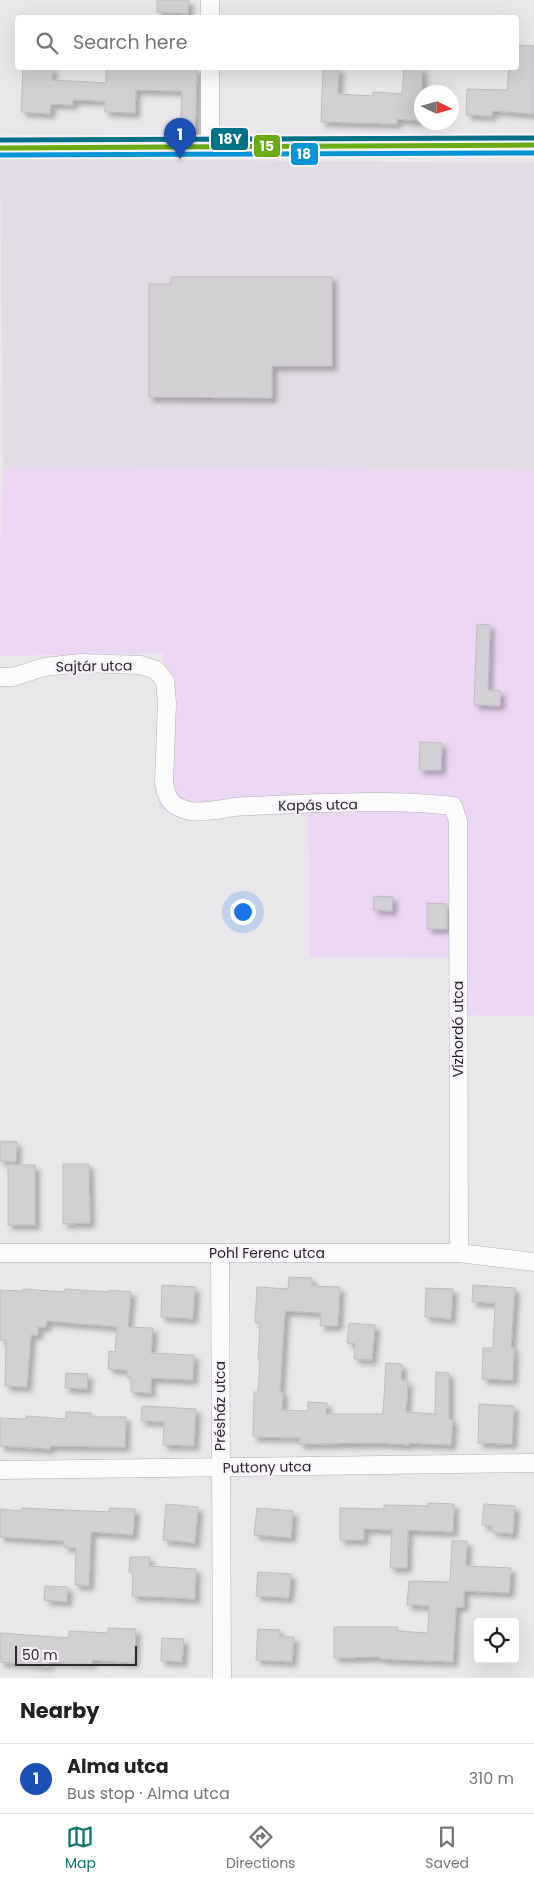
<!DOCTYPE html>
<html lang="en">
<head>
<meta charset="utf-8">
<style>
  :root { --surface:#fff; --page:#f6f6f6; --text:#222; --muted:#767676; --line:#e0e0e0; --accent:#0f766e }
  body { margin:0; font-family:Poppins,sans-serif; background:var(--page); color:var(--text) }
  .controls { position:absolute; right:15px; bottom:15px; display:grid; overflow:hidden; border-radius:5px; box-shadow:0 5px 20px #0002 }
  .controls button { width:45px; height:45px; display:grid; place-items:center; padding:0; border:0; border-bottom:1px solid var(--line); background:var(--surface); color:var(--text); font:25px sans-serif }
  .compass { position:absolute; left:414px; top:85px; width:45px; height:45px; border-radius:50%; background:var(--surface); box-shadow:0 5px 20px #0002; rotate:95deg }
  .scale { position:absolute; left:15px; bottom:12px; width:122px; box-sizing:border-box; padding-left:5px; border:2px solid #2d2b2e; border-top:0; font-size:14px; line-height:18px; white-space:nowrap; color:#2d2b2e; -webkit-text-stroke:4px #f8f2fa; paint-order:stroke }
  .you { position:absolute; left:242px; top:911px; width:18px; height:18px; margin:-12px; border:4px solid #fff; border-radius:50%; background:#1a73e8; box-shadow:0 0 0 8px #1a73e833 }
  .badge { display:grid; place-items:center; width:32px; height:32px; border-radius:50%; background:var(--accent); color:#fff; font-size:16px; font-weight:700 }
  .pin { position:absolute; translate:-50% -41px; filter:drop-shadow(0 1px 2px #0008) }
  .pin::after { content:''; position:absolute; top:26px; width:18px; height:15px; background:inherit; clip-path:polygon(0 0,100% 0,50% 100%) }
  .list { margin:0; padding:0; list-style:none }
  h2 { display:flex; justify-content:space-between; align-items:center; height:65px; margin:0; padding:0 20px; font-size:21px }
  h2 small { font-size:16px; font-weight:400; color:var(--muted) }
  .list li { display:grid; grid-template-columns:32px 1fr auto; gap:15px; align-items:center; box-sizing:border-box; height:70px; padding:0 20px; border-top:1px solid var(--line) }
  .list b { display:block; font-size:19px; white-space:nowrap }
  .list p { margin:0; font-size:16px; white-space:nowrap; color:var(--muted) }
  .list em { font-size:16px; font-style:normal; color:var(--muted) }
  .icon { flex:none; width:28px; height:28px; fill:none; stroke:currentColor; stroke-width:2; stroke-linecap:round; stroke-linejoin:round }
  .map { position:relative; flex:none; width:534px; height:1678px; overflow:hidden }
  .search { position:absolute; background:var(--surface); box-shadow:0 5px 20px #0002; left:15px; right:15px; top:15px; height:55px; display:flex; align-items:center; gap:12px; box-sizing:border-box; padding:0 18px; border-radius:5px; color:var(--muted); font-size:19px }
  .sheet { height:135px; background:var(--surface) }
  nav { display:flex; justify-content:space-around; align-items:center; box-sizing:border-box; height:70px; border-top:1px solid var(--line); background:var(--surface); font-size:14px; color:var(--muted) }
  nav a { display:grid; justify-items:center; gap:2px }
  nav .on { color:var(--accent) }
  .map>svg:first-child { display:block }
  .built { fill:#e2dae4 }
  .green { fill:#ecd7f3 }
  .building { fill:#d2d0d3; stroke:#bfbdc0; filter:url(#shadow) }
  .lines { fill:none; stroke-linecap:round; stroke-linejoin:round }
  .minor-casing { stroke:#b4b2b5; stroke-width:19 }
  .minor { stroke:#fcfbfc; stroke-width:18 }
  .bus-1-casing { stroke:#f8f2fa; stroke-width:9 }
  .bus-2-casing { stroke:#f8f2fa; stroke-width:9 }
  .bus-3-casing { stroke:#f8f2fa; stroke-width:9 }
  .bus-1 { stroke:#6aaa12; stroke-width:5 }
  .bus-2 { stroke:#0595d6; stroke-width:5 }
  .bus-3 { stroke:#007287; stroke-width:5 }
  .labels { text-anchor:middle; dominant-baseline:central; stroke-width:4; stroke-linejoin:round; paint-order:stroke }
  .street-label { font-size:14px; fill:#2d2b2e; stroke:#f8f2fa }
  .line-badge { stroke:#f8f2fa; stroke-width:2 }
  .badge-label { font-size:14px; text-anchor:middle; font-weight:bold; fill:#fff }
</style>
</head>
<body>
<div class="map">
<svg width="534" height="1678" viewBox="0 0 534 1678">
  <defs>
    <filter id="shadow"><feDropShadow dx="4.5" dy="4.5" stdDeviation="2.5" flood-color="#0004"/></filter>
  </defs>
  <rect width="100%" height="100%" fill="#eae7eb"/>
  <!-- built -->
  <path class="built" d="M 0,158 L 534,163 L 534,470 L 3,467 Z"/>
  <!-- green -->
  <path class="green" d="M 3,467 L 534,470 L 534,1016 L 450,1015 L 454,958 L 310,957 L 308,806 L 159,810 L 163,653 L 0,656 L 0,553 Z"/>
  <!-- building -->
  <g class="building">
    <path d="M 157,0 L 189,0 L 188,14 L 157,12 Z"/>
    <path d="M 516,45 L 534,46 L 534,114 L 492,111 L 492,116 L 466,115 L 467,89 L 507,90 L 509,68 L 516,68 Z"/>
    <path d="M 23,68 L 53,68 L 52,80 L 106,83 L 106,68 L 197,69 L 195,135 L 180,135 L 182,91 L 136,90 L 135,113 L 105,112 L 105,101 L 73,100 L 73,105 L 51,104 L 50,114 L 21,112 Z"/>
    <path d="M 323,68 L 339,68 L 338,94 L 373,96 L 373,92 L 402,94 L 404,68 L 422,68 L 422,121 L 397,119 L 397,124 L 321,122 Z"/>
    <path d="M 171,277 L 332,277 L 332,366 L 272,366 L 272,398 L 149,397 L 149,284 L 171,284 Z"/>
    <path d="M 477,624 L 490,625 L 488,690 L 501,691 L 500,706 L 474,705 Z"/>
    <path d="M 420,742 L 442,743 L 441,770 L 419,770 Z"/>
    <path d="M 374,896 L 393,897 L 392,911 L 373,910 Z"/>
    <path d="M 427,903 L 447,904 L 447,929 L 427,929 Z"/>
    <path d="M 0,1141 L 17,1142 L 16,1162 L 0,1161 Z"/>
    <path d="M 63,1164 L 89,1164 L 90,1223 L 63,1224 Z"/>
    <rect x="8" y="1165" width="27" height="60"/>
    <path d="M 289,1277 L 312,1278 L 312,1286 L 340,1287 L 338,1326 L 320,1326 L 321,1313 L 285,1311 L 280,1392 L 283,1392 L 282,1410 L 308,1411 L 308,1402 L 327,1403 L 326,1414 L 383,1414 L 386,1363 L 402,1364 L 401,1380 L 408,1381 L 406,1412 L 435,1414 L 436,1372 L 449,1373 L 449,1419 L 453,1420 L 451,1445 L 409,1443 L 409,1445 L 381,1443 L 299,1444 L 300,1438 L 253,1437 L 254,1392 L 258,1392 L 260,1360 L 258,1360 L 260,1323 L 255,1322 L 257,1287 L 288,1289 Z"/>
    <path d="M 162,1285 L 195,1287 L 193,1319 L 161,1317 Z"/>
    <path d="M 473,1285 L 515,1288 L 511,1348 L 514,1348 L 513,1380 L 482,1379 L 483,1348 L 493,1348 L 495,1303 L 472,1302 Z"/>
    <path d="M 426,1288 L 453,1289 L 451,1319 L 425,1317 Z"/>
    <path d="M 23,1289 L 65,1292 L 65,1289 L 109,1292 L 109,1290 L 131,1292 L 128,1327 L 153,1328 L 151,1353 L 194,1355 L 193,1380 L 151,1378 L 151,1393 L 131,1392 L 131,1377 L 127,1377 L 127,1370 L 108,1369 L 109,1351 L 115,1352 L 117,1327 L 47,1321 L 46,1327 L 38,1327 L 38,1335 L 31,1335 L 27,1387 L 5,1386 L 6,1340 L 0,1340 L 0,1290 L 23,1291 Z"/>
    <path d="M 349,1323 L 375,1325 L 372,1360 L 354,1359 L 355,1344 L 347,1343 Z"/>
    <path d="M 66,1373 L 88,1374 L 87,1389 L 65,1388 Z"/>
    <path d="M 479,1404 L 514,1406 L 512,1444 L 478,1443 Z"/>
    <path d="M 142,1406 L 196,1409 L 194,1446 L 163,1445 L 164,1422 L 141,1421 Z"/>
    <path d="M 66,1412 L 91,1413 L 91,1417 L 126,1417 L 125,1447 L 50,1446 L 50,1449 L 0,1446 L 0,1418 L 26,1419 L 26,1416 L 66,1419 Z"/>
    <path d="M 428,1503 L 454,1504 L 453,1532 L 408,1530 L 407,1568 L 390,1568 L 392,1530 L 364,1529 L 364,1540 L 340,1540 L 340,1508 L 384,1509 L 384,1505 L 428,1506 Z"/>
    <path d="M 166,1504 L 198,1507 L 195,1543 L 163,1540 Z"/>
    <path d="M 484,1504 L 515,1506 L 513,1534 L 492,1532 L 492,1526 L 482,1525 Z"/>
    <path d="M 22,1508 L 109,1512 L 110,1508 L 135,1509 L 133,1535 L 91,1532 L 89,1586 L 75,1585 L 76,1548 L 64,1547 L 64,1541 L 0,1537 L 0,1509 L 22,1511 Z"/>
    <path d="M 257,1508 L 293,1511 L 291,1538 L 254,1535 Z"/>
    <path d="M 452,1541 L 467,1541 L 466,1566 L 511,1568 L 509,1593 L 464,1591 L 464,1607 L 456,1607 L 453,1662 L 380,1659 L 380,1657 L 334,1658 L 334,1627 L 397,1627 L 397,1631 L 428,1633 L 429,1606 L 407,1605 L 409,1581 L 450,1582 Z"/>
    <path d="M 130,1557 L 150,1557 L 149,1566 L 196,1569 L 195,1599 L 132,1596 L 133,1573 L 129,1572 Z"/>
    <path d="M 258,1572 L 291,1574 L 289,1598 L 256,1596 Z"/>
    <path d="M 45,1586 L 68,1587 L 67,1602 L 44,1600 Z"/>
    <path d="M 108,1628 L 136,1629 L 134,1663 L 92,1660 L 92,1664 L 49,1662 L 49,1666 L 0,1662 L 0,1633 L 68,1638 L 69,1631 L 108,1633 Z"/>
    <path d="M 258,1629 L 280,1630 L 280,1637 L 294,1637 L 292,1662 L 256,1660 Z"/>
    <path d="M 162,1638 L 184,1639 L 182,1662 L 161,1661 Z"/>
  </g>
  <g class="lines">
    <!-- minor casing -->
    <g class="minor-casing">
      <g id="minor">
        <path d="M 210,0 L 210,18"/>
        <path d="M 210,68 L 210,147"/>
        <path d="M 0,148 L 534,145"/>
        <path d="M 0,677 L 13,677 L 44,667 L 81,663 L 141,665 L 156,670 L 165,681 L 167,703 L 164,783 C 167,800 172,807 190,811 C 205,814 230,806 247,806 C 314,804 387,798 453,806 L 458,821 L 459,1253"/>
        <path d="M 0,1253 L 459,1253 L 534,1262"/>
        <path d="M 220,1253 L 222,1678"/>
        <path d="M 0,1470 L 534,1463"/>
      </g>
    </g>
    <!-- minor -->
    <use href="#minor" class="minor"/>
    <!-- bus-1 casing -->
    <g class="bus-1-casing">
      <path id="bus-1" d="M 0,148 L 534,145"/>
    </g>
    <!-- bus-2 casing -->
    <g class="bus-2-casing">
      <path id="bus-2" d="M 0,155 L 534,153"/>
    </g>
    <!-- bus-3 casing -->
    <g class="bus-3-casing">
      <path id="bus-3" d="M 0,140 L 534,138"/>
    </g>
    <!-- bus-1 -->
    <use href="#bus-1" class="bus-1"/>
    <!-- bus-2 -->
    <use href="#bus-2" class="bus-2"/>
    <!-- bus-3 -->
    <use href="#bus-3" class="bus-3"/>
  </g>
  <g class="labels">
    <!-- street labels -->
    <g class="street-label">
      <text transform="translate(94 666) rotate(-1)">Sajtár utca</text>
      <text transform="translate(318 805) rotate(-1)">Kapás utca</text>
      <text transform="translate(458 1029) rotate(-90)">Vízhordó utca</text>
      <text x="267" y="1253">Pohl Ferenc utca</text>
      <text transform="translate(220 1406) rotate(-90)">Présház utca</text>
      <text transform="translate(267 1467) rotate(-1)">Puttony utca</text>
    </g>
  </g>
  <g class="line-badge">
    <rect x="210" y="127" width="39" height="24" rx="5" fill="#007287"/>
    <rect x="253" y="134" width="28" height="24" rx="5" fill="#6aaa12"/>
    <rect x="290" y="142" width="29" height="24" rx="5" fill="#0595d6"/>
  </g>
  <g class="badge-label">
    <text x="230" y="144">18Y</text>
    <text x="267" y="151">15</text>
    <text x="304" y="159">18</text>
  </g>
</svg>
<div class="controls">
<button><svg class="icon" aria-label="locate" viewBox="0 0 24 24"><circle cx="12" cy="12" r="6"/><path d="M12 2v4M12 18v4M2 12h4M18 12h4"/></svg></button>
</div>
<svg class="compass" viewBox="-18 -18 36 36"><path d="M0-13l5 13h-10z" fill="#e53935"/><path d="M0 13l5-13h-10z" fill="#767676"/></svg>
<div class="scale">50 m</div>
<div class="you"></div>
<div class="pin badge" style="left:180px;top:159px;background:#1a4fb4">1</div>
<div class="search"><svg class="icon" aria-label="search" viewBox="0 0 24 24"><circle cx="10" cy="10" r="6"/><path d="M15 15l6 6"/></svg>Search here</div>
</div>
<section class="sheet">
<h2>Nearby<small></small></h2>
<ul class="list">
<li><span class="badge" style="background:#1a4fb4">1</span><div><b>Alma utca</b><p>Bus stop · Alma utca</p></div><em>310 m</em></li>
</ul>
</section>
<nav>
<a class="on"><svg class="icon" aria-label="map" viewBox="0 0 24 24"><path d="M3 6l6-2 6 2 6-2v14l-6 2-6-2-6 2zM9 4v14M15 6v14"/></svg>Map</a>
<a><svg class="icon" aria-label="directions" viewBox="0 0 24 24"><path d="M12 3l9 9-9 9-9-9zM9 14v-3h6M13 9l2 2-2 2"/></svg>Directions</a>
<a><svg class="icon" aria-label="saved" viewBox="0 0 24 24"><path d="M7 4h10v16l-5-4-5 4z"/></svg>Saved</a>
</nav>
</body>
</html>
